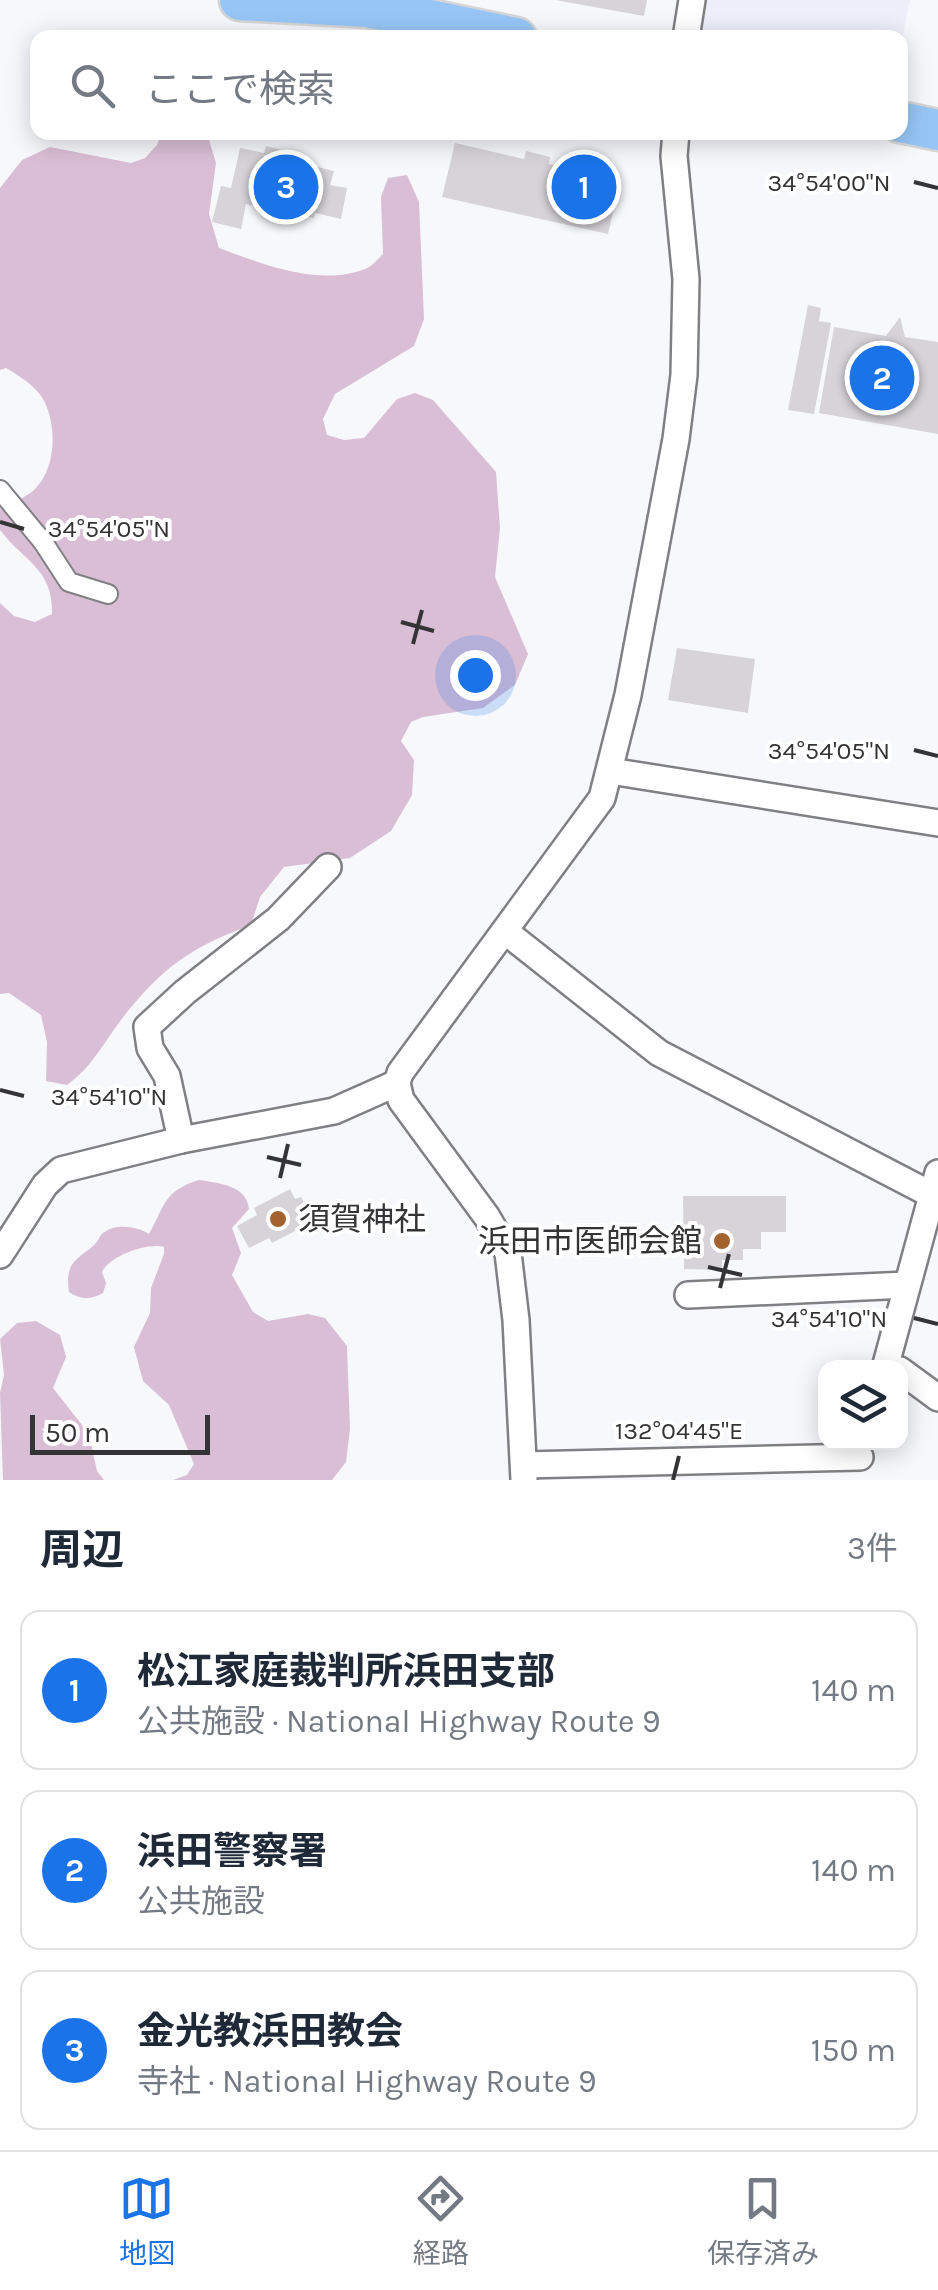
<!DOCTYPE html>
<html lang="ja">
<head>
<meta charset="utf-8">
<style>
  :root { --surface:#fff; --page:#f6f6f7; --text:#1f2937; --muted:#747a83; --line:#e0e1e3; --accent:#1a73e8 }
  body { margin:0; font-family:Karla,"Noto Sans JP",sans-serif; background:var(--page); color:var(--text) }
  .controls { position:absolute; right:30px; bottom:30px; display:grid; overflow:hidden; border-radius:20px; box-shadow:0 5px 25px #0003 }
  .controls button { width:90px; height:90px; display:grid; place-items:center; padding:0; border:0; border-bottom:2px solid var(--line); background:var(--surface); color:var(--text); font:50px sans-serif }
  .scale { position:absolute; left:30px; bottom:25px; width:180px; box-sizing:border-box; padding-left:10px; border:5px solid #343436; border-top:0; font-size:28px; line-height:35px; white-space:nowrap; color:#343436; -webkit-text-stroke:8px #fff; paint-order:stroke }
  .you { position:absolute; left:475px; top:675px; width:35px; height:35px; margin:-25px; border:8px solid #fff; border-radius:50%; background:#1a73e8; box-shadow:0 0 0 15px #1a73e833 }
  .badge { display:grid; place-items:center; width:65px; height:65px; border-radius:50%; background:var(--accent); color:#fff; font-size:32px; font-weight:700 }
  .pin { position:absolute; translate:-50% -50%; border:5px solid #fff; box-shadow:0 2px 10px #0006 }
  .list { margin:0; padding:0; list-style:none }
  h2 { display:flex; justify-content:space-between; align-items:center; height:130px; margin:0; padding:0 40px; font-size:42px }
  h2 small { font-size:32px; font-weight:400; color:var(--muted) }
  .list li { display:grid; grid-template-columns:65px 1fr auto; gap:30px; align-items:center; box-sizing:border-box; height:160px; margin:0 20px 20px; padding:0 20px; border:2px solid var(--line); border-radius:20px }
  .list b { display:block; font-size:38px; white-space:nowrap }
  .list p { margin:0; font-size:32px; white-space:nowrap; color:var(--muted) }
  .list em { font-size:32px; font-style:normal; color:var(--muted) }
  .icon { flex:none; width:55px; height:55px; fill:none; stroke:currentColor; stroke-width:2; stroke-linecap:round; stroke-linejoin:round }
  .map { position:relative; flex:none; width:938px; height:1480px; overflow:hidden }
  .search { position:absolute; background:var(--surface); box-shadow:0 5px 25px #0003; left:30px; right:30px; top:30px; height:110px; display:flex; align-items:center; gap:25px; box-sizing:border-box; padding:0 35px; border-radius:20px; color:var(--muted); font-size:38px }
  .sheet { height:670px; background:var(--surface) }
  nav { display:flex; justify-content:space-around; align-items:center; box-sizing:border-box; height:140px; border-top:2px solid var(--line); background:var(--surface); font-size:28px; color:var(--muted) }
  nav a { display:grid; justify-items:center; gap:5px }
  nav .on { color:var(--accent) }
  .map>svg:first-child { display:block }
  .built { fill:#edeffb }
  .green { fill:#dabed5 }
  .building { fill:#d6d4d8 }
  .lines { fill:none; stroke-linecap:round; stroke-linejoin:round }
  .pedestrian-casing { stroke:#808084; stroke-width:22 }
  .minor-casing { stroke:#808084; stroke-width:30 }
  .trunk-casing { stroke:#d6d6d7; stroke-width:45 }
  .pedestrian { stroke:#fff; stroke-width:18 }
  .minor { stroke:#fff; stroke-width:25 }
  .trunk { stroke:#97c6f6; stroke-width:40 }
  .ticks { fill:none; stroke:#343436; stroke-width:4 }
  .poi-dot { fill:#a4622f; stroke:#fff; stroke-width:4 }
  .labels { text-anchor:middle; dominant-baseline:central; stroke-width:8; stroke-linejoin:round; paint-order:stroke }
  .poi-label { font-size:32px; fill:#343436; stroke:#fff; text-anchor:start }
  .ticks-label { font-size:25px; text-anchor:middle; fill:#343436; stroke:#fff; stroke-width:8; stroke-linejoin:round; paint-order:stroke }
</style>
</head>
<body>
<div class="map">
<svg width="938" height="1480" viewBox="0 0 938 1480">
  <rect width="100%" height="100%" fill="#f7f8fc"/>
  <!-- built -->
  <path class="built" d="M 705,0 L 910,0 L 901,44 L 900,38 L 700,37 Z"/>
  <!-- green -->
  <g class="green">
    <path d="M 162,133 L 207,133 L 216,163 L 209,214 L 219,248 C 262,264 320,287 365,269 C 371,267 378,259 383,254 L 381,197 L 388,178 L 407,175 L 419,202 L 424,319 L 414,346 L 335,394 L 323,419 L 327,435 L 344,440 L 364,438 L 397,399 L 415,393 L 433,400 L 496,472 L 500,528 L 495,577 L 528,654 L 515,685 L 483,708 L 423,717 L 411,722 L 401,741 L 414,760 L 412,795 L 391,831 L 350,858 L 284,867 L 260,897 L 251,925 C 191,947 161,968 121,1020 C 103,1044 92,1067 67,1085 L 46,1081 L 47,1042 L 41,1015 L 9,993 L 0,994 L 0,603 L 14,616 L 35,622 L 52,614 C 53,568 24,562 0,530 L 0,509 C 10,503 26,498 35,489 C 57,467 57,424 43,399 C 35,385 19,376 6,368 L 0,370 L 0,188 L 22,160 L 50,147 L 131,163 L 145,158 L 157,145 Z"/>
    <path d="M 199,1180 C 218,1183 247,1185 249,1209 L 232,1228 L 241,1253 L 232,1275 L 253,1312 L 268,1321 L 308,1314 L 325,1318 L 347,1346 L 350,1429 L 346,1462 L 332,1480 L 173,1480 L 187,1475 L 194,1464 L 169,1405 L 143,1381 L 134,1347 L 150,1313 L 151,1288 L 164,1254 L 164,1247 C 148,1242 109,1256 102,1272 L 106,1283 L 103,1293 C 90,1300 81,1300 69,1292 C 65,1263 75,1261 93,1246 C 98,1242 99,1236 103,1233 C 115,1223 137,1226 149,1234 C 165,1206 163,1191 199,1180 Z"/>
    <path d="M 36,1321 L 60,1335 L 66,1357 L 53,1388 L 89,1434 L 97,1471 L 104,1480 L 3,1480 L 0,1393 L 4,1375 L 0,1339 L 17,1323 Z"/>
  </g>
  <!-- building -->
  <g class="building">
    <path d="M 555,0 L 647,0 L 644,16 Z"/>
    <path d="M 455,143 L 524,159 L 526,151 L 550,157 L 549,164 L 620,181 L 608,234 L 442,197 Z"/>
    <path d="M 266,146 L 293,153 L 292,161 L 334,171 L 330,185 L 347,188 L 341,219 L 315,213 L 314,218 L 292,213 L 291,220 L 258,212 L 259,207 L 246,204 L 241,229 L 212,222 L 221,186 L 231,188 L 240,148 L 264,153 Z"/>
    <path d="M 808,305 L 821,308 L 819,321 L 831,323 L 814,414 L 788,410 Z"/>
    <path d="M 900,317 L 905,337 L 938,342 L 938,434 L 819,413 L 834,327 L 886,336 Z"/>
    <path d="M 677,648 L 755,659 L 748,713 L 668,700 Z"/>
    <path d="M 290,1189 L 295,1199 L 301,1197 L 309,1212 L 304,1214 L 309,1224 L 272,1243 L 269,1238 L 249,1248 L 237,1226 L 257,1215 L 254,1208 Z"/>
    <path d="M 683,1196 L 786,1196 L 786,1232 L 761,1232 L 761,1249 L 743,1249 L 743,1260 L 722,1260 L 722,1270 L 684,1269 Z"/>
  </g>
  <g class="lines">
    <!-- pedestrian casing -->
    <g class="pedestrian-casing">
      <path id="pedestrian" d="M 0,490 L 43,542 L 69,582 L 108,594"/>
    </g>
    <!-- minor casing -->
    <g class="minor-casing">
      <g id="minor">
        <path d="M 686,38 L 692,0"/>
        <path d="M 610,771 L 938,823"/>
        <path d="M 506,932 L 659,1053 L 932,1195"/>
        <path d="M 181,1140 L 167,1076 L 150,1048 L 147,1027 L 185,992 L 278,919 L 328,867"/>
        <path d="M 0,1255 L 45,1185 L 61,1170 L 181,1140 L 334,1111 L 397,1083"/>
        <path d="M 688,1295 L 907,1285"/>
        <path d="M 885,1368 L 938,1173"/>
        <path d="M 900,1370 L 938,1398"/>
        <path d="M 524,1465 L 860,1457"/>
        <path d="M 524,1480 L 516,1320 L 508,1253 L 487,1217 L 401,1100 L 397,1083 L 400,1073 L 602,798 L 628,695 L 676,439 L 684,375 L 686,279 L 674,156 L 676,132"/>
      </g>
    </g>
    <!-- trunk casing -->
    <g class="trunk-casing">
      <g id="trunk">
        <path d="M 240,0 L 367,7 L 516,38"/>
        <path d="M 900,122 L 938,130"/>
      </g>
    </g>
    <!-- pedestrian -->
    <use href="#pedestrian" class="pedestrian"/>
    <!-- minor -->
    <use href="#minor" class="minor"/>
    <!-- trunk -->
    <use href="#trunk" class="trunk"/>
  </g>
  <!-- ticks -->
  <path class="ticks" d="M 914,182 L 938,188M 0,522 L 24,529M 401,622 L 434,631M 413,644 L 422,610M 914,750 L 938,756M 0,1090 L 24,1096M 267,1157 L 301,1165M 280,1178 L 288,1144M 708,1267 L 742,1275M 720,1288 L 729,1254M 914,1318 L 938,1324M 673,1480 L 679,1456"/>
  <!-- markers -->
  <g class="poi-dot">
    <circle cx="278" cy="1219" r="10"/>
    <circle cx="722" cy="1241" r="10"/>
  </g>
  <g class="labels">
    <!-- poi labels -->
    <g class="poi-label">
      <text x="298" y="1219">須賀神社</text>
      <text x="702" y="1241" text-anchor="end">浜田市医師会館</text>
    </g>
  </g>
  <g class="ticks-label">
    <text x="829" y="191">34°54'00"N</text>
    <text x="109" y="537">34°54'05"N</text>
    <text x="829" y="759">34°54'05"N</text>
    <text x="109" y="1105">34°54'10"N</text>
    <text x="829" y="1327">34°54'10"N</text>
    <text x="679" y="1439">132°04'45"E</text>
  </g>
</svg>
<div class="controls">
<button><svg class="icon" aria-label="layers" viewBox="0 0 24 24"><path d="M12 4l9 5-9 5-9-5zM3 14l9 5 9-5"/></svg></button>
</div>
<div class="scale">50 m</div>
<div class="you"></div>
<div class="pin badge" style="left:584px;top:187px">1</div>
<div class="pin badge" style="left:882px;top:378px">2</div>
<div class="pin badge" style="left:286px;top:187px">3</div>
<div class="search"><svg class="icon" aria-label="search" viewBox="0 0 24 24"><circle cx="10" cy="10" r="6"/><path d="M15 15l6 6"/></svg>ここで検索</div>
</div>
<section class="sheet">
<h2>周辺<small>3件</small></h2>
<ul class="list">
<li><span class="badge">1</span><div><b>松江家庭裁判所浜田支部</b><p>公共施設 · National Highway Route 9</p></div><em>140 m</em></li>
<li><span class="badge">2</span><div><b>浜田警察署</b><p>公共施設</p></div><em>140 m</em></li>
<li><span class="badge">3</span><div><b>金光教浜田教会</b><p>寺社 · National Highway Route 9</p></div><em>150 m</em></li>
</ul>
</section>
<nav>
<a class="on"><svg class="icon" aria-label="map" viewBox="0 0 24 24"><path d="M3 6l6-2 6 2 6-2v14l-6 2-6-2-6 2zM9 4v14M15 6v14"/></svg>地図</a>
<a><svg class="icon" aria-label="directions" viewBox="0 0 24 24"><path d="M12 3l9 9-9 9-9-9zM9 14v-3h6M13 9l2 2-2 2"/></svg>経路</a>
<a><svg class="icon" aria-label="saved" viewBox="0 0 24 24"><path d="M7 4h10v16l-5-4-5 4z"/></svg>保存済み</a>
</nav>
</body>
</html>
